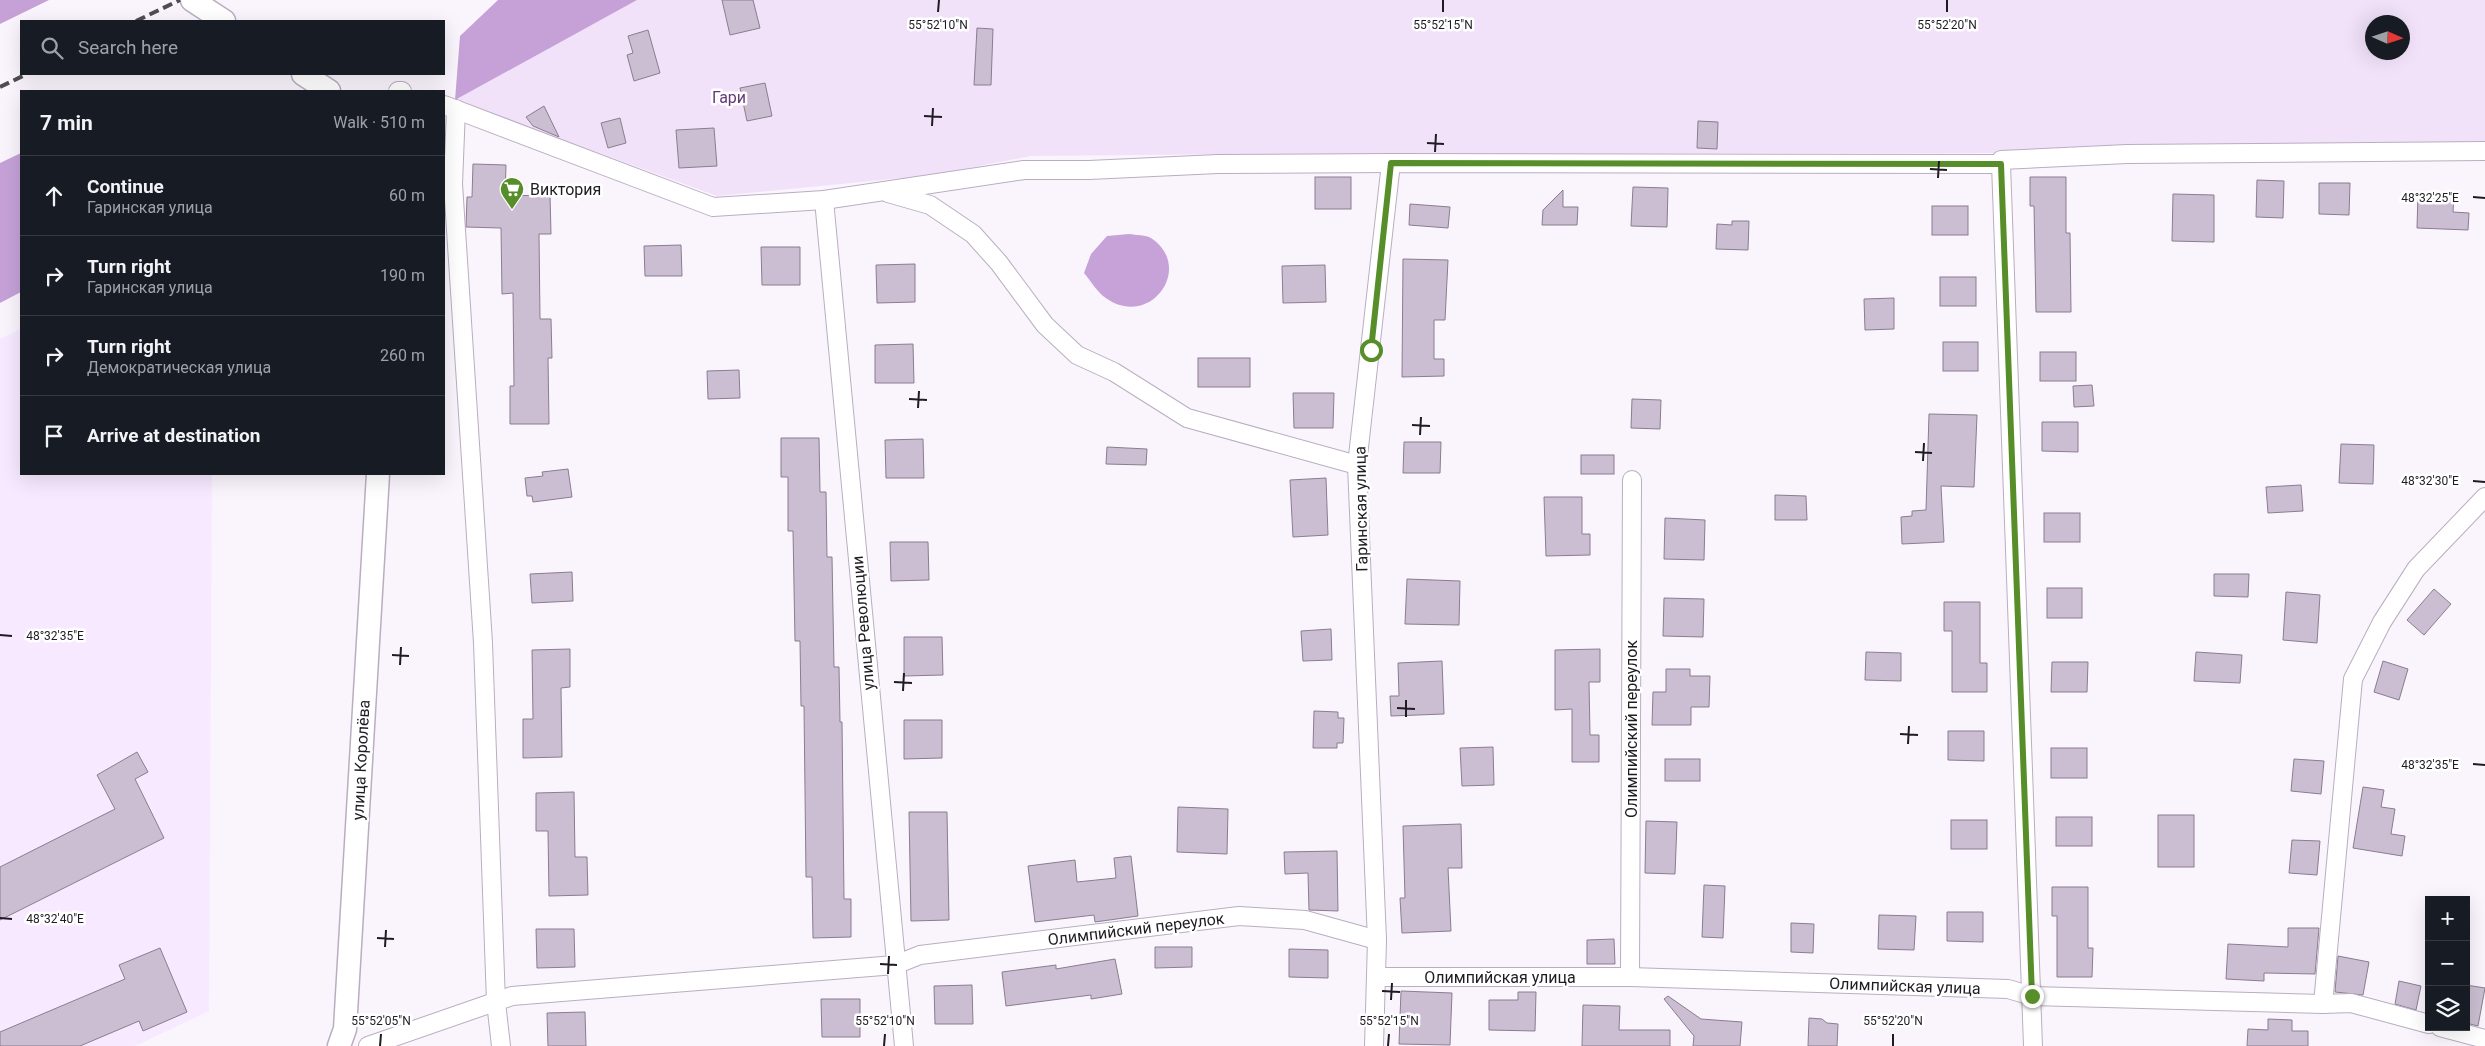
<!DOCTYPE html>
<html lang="en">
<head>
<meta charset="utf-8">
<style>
  :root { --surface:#171b24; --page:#20242c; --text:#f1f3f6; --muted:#9ea1a6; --line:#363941 }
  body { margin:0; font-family:Roboto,sans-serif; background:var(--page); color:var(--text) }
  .controls { position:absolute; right:15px; bottom:15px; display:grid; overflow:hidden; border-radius:0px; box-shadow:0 5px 20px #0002 }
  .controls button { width:45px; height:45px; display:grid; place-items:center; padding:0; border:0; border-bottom:1px solid var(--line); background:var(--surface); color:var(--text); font:25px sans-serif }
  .compass { position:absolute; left:2365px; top:15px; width:45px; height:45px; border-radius:50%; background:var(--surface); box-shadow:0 5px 20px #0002; rotate:93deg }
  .stop { position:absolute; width:15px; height:15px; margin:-11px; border:4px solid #578e29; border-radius:50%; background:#fff }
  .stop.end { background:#578e29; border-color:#fff; box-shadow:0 1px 5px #0008 }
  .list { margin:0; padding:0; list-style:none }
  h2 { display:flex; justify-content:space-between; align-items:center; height:65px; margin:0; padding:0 20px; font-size:21px }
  h2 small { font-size:16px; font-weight:400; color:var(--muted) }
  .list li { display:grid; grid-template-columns:32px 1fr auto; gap:15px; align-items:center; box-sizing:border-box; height:80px; padding:0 20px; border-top:1px solid var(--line) }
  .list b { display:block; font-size:19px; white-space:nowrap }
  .list p { margin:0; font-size:16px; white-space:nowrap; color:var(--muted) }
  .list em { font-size:16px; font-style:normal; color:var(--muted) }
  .icon { flex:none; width:28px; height:28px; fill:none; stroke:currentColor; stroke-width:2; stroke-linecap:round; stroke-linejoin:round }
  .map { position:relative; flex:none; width:2485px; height:1046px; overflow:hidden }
  .search { position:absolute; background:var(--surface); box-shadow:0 5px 20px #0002; left:20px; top:20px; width:425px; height:55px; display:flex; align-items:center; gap:12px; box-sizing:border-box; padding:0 18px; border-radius:0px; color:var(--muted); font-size:19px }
  .panel { position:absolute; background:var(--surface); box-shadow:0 5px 20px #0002; left:20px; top:90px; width:425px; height:385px; border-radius:0px }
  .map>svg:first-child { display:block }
  .built { fill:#f7e9ff }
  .green { fill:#f1e2fa; fill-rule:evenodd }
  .forest { fill:#c5a1d8 }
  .water { fill:#c6a2d9 }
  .building { fill:#cbbed2; stroke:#897d8f }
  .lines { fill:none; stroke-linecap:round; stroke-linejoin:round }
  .minor-casing { stroke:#baadc1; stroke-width:20 }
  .tertiary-casing { stroke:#baadc1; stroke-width:25 }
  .minor { stroke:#fff; stroke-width:18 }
  .tertiary { stroke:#fff; stroke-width:22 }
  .rail { stroke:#514c54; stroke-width:4; stroke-dasharray:10 5; stroke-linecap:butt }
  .route { stroke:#578e29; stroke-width:6 }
  .ticks { fill:none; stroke:#1f1b22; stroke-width:2 }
  .labels { text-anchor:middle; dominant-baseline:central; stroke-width:5; stroke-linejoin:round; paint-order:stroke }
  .park-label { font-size:16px; fill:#643779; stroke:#fff }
  .poi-label { font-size:16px; fill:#1f1b22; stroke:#fff; text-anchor:start }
  .street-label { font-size:16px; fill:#1f1b22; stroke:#fff }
  .ticks-label { font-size:12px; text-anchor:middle; fill:#1f1b22; stroke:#fff; stroke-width:5; stroke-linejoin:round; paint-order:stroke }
</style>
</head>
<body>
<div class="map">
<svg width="2485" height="1046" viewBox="0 0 2485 1046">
  <rect width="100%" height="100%" fill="#faf5fd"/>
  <!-- built -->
  <path class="built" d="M 21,329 L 21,474 L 212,474 L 209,1011 L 135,1046 L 0,1046 L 0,339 Z"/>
  <!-- green -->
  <path class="green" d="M 637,0 L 2485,0 L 2485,155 L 1998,153 L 1248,154 L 1031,156 L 933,175 L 717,196 L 455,100 ZM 2372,22 L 2402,22 L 2402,52 L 2372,52 Z"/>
  <!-- forest -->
  <g class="forest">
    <path d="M 0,0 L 49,0 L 0,24 Z"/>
    <path d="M 498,0 L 637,0 L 455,100 L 460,36 Z"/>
    <path d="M 21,153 L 21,292 L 0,303 L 0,163 Z"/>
  </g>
  <!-- water -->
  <path class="water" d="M 1129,234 C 1136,235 1146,235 1151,238 C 1196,268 1148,332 1103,296 C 1096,290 1090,280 1084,273 L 1091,254 L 1107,236 Z"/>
  <!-- building -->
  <g class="building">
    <path d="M 722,0 L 753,0 L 760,28 L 730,35 Z"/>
    <path d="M 977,28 L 993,29 L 991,85 L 974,85 Z"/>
    <path d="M 648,30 L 660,73 L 634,81 L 627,55 L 633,53 L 628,36 Z"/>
    <path d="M 765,83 L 772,116 L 747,121 L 740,88 Z"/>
    <path d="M 544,106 L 559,137 L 533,126 L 526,117 Z"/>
    <path d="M 620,118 L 626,143 L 608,148 L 601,123 Z"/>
    <path d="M 1698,121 L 1718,122 L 1717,149 L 1697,148 Z"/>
    <path d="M 714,128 L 717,166 L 679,168 L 676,130 Z"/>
    <path d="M 473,164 L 506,165 L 505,196 L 550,195 L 551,234 L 539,234 L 540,319 L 551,319 L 552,358 L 548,358 L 549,424 L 510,424 L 510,386 L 514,386 L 513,293 L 502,294 L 501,228 L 466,227 L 467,197 L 472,197 Z"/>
    <rect x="1315" y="177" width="36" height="32"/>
    <path d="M 2030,177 L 2066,177 L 2066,233 L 2070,233 L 2071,312 L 2036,312 L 2034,206 L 2030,206 Z"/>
    <path d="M 2257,180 L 2284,181 L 2283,218 L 2256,217 Z"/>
    <path d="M 2319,183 L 2350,183 L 2349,215 L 2319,214 Z"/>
    <path d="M 1633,187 L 1668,188 L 1667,227 L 1631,226 Z"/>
    <path d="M 1563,190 L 1563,207 L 1578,207 L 1577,225 L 1542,225 L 1543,210 Z"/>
    <path d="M 2418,193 L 2454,194 L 2453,212 L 2469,213 L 2468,230 L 2417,228 Z"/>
    <path d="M 2173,194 L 2214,195 L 2214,242 L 2172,241 Z"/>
    <path d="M 1410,204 L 1450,207 L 1448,228 L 1409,225 Z"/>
    <rect x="1932" y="206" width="36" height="29"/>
    <path d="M 1732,221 L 1749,221 L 1748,250 L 1716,249 L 1717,224 L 1732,225 Z"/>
    <path d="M 681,245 L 682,276 L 645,276 L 644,246 Z"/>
    <path d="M 761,247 L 800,247 L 800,285 L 762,285 Z"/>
    <path d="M 1403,259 L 1448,260 L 1445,320 L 1434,320 L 1434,359 L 1444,359 L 1444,376 L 1402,377 Z"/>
    <path d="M 915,264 L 915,302 L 877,303 L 876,265 Z"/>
    <path d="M 1325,265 L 1326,302 L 1283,303 L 1282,266 Z"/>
    <rect x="1940" y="277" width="36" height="29"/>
    <path d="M 1894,298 L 1894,329 L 1865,330 L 1864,299 Z"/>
    <rect x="1943" y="342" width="35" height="29"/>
    <path d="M 913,344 L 914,383 L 875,383 L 875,345 Z"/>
    <rect x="2040" y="352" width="36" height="29"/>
    <rect x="1198" y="358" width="52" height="29"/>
    <path d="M 739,370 L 740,398 L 708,399 L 707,371 Z"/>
    <path d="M 2092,385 L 2094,406 L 2074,407 L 2073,386 Z"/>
    <path d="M 1293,393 L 1334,393 L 1333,428 L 1294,428 Z"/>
    <path d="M 1632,399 L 1661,400 L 1660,429 L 1631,428 Z"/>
    <path d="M 1929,414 L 1977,415 L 1974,487 L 1941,486 L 1944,542 L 1902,544 L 1901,517 L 1912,516 L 1912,511 L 1926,510 Z"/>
    <path d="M 2042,422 L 2078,422 L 2078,452 L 2042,451 Z"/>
    <path d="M 781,438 L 819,438 L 820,492 L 826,492 L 827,557 L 832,557 L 834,667 L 839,667 L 840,722 L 842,722 L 844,899 L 851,899 L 851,937 L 813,938 L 812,877 L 806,877 L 804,706 L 801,706 L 800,641 L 795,641 L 793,531 L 788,531 L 788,477 L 781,477 Z"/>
    <path d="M 923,439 L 924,478 L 886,478 L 885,440 Z"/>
    <path d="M 1404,442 L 1441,442 L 1440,473 L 1403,473 Z"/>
    <path d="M 2341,444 L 2374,445 L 2373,484 L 2339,483 Z"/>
    <path d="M 1107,447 L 1147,449 L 1146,465 L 1106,464 Z"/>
    <rect x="1581" y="455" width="33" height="19"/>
    <path d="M 568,469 L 572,497 L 533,502 L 532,496 L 527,496 L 525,478 L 543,476 L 542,472 Z"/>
    <path d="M 1326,478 L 1328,535 L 1293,537 L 1290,480 Z"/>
    <path d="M 2301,485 L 2303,511 L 2268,513 L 2266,487 Z"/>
    <path d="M 1775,495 L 1806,496 L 1807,520 L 1775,520 Z"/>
    <path d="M 1544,497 L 1582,497 L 1582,534 L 1590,534 L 1590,555 L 1546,556 Z"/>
    <rect x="2044" y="513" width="36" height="29"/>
    <path d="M 1665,518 L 1705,520 L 1704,560 L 1664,559 Z"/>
    <path d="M 890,542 L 928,542 L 929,580 L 891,581 Z"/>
    <path d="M 572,572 L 573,601 L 532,603 L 530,574 Z"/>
    <path d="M 2214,574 L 2249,574 L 2248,597 L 2214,596 Z"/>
    <path d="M 1407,579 L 1460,581 L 1459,625 L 1405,624 Z"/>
    <rect x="2047" y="588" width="35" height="30"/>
    <path d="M 2434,589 L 2451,604 L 2424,635 L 2407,620 Z"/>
    <path d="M 2286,592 L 2320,595 L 2317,643 L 2283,640 Z"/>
    <path d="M 1664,598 L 1704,599 L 1703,637 L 1663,636 Z"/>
    <path d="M 1944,602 L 1980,602 L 1980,663 L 1987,663 L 1987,692 L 1952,692 L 1952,631 L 1944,631 Z"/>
    <path d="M 1331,629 L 1332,660 L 1303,661 L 1301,631 Z"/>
    <path d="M 904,637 L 942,637 L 943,675 L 904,676 Z"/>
    <path d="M 570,649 L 570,687 L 561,688 L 562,757 L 523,758 L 523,719 L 533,719 L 532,650 Z"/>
    <path d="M 1600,649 L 1600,682 L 1589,682 L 1590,735 L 1599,735 L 1599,762 L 1572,762 L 1572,709 L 1555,710 L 1555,650 Z"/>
    <path d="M 1866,652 L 1901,653 L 1901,681 L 1865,680 Z"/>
    <path d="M 2196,652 L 2242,655 L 2240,683 L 2194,681 Z"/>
    <path d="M 1442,661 L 1444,714 L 1391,716 L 1390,696 L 1399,696 L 1398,663 Z"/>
    <path d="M 2383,661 L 2408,669 L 2399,700 L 2374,692 Z"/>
    <path d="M 2052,662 L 2088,662 L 2087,692 L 2051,692 Z"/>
    <path d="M 1666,669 L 1690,669 L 1690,676 L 1710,676 L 1709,707 L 1691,707 L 1691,725 L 1652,725 L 1653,692 L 1666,692 Z"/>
    <path d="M 1314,711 L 1338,712 L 1338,718 L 1344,718 L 1343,743 L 1337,743 L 1337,748 L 1313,748 Z"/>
    <path d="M 904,720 L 942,720 L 942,758 L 904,759 Z"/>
    <path d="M 1948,731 L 1984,731 L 1984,761 L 1948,760 Z"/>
    <path d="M 1493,747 L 1494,785 L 1462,786 L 1460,748 Z"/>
    <rect x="2051" y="748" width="36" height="30"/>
    <path d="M 137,752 L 148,772 L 135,779 L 164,838 L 0,920 L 0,867 L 115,809 L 97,775 Z"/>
    <rect x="1665" y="759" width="35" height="22"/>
    <path d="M 2294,759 L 2324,761 L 2321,794 L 2291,791 Z"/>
    <path d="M 2363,787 L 2384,790 L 2381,807 L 2395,809 L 2391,834 L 2405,836 L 2402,856 L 2353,848 Z"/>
    <path d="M 574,792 L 575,857 L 587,857 L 588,895 L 549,896 L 548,831 L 536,831 L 536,793 Z"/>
    <path d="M 1178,807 L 1228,809 L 1227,854 L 1177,852 Z"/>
    <path d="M 909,812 L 947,812 L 949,920 L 911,921 Z"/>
    <rect x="2158" y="815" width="36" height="52"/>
    <rect x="2056" y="817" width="36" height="29"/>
    <rect x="1951" y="820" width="36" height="29"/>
    <path d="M 1646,821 L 1677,822 L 1675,874 L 1645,873 Z"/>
    <path d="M 1461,824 L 1462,868 L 1448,868 L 1451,931 L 1402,933 L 1400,898 L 1405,898 L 1403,826 Z"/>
    <path d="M 2292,840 L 2320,841 L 2317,875 L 2289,873 Z"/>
    <path d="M 1337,851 L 1338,911 L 1309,910 L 1308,873 L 1285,874 L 1284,852 Z"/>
    <path d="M 1131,856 L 1138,916 L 1095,922 L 1094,915 L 1035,922 L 1028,866 L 1075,860 L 1077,882 L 1116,878 L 1114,858 Z"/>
    <path d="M 1704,885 L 1725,886 L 1723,938 L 1702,937 Z"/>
    <path d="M 2052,887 L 2088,887 L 2088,948 L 2093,948 L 2092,977 L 2057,977 L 2057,916 L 2052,916 Z"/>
    <path d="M 1947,912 L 1983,912 L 1983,942 L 1947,941 Z"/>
    <path d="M 1879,915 L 1916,916 L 1914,950 L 1878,949 Z"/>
    <path d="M 1791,923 L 1814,924 L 1813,953 L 1791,952 Z"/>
    <path d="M 2288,928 L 2319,928 L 2315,974 L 2264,973 L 2264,981 L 2226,979 L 2228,944 L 2288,947 Z"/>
    <path d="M 536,929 L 574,929 L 575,967 L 537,968 Z"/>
    <path d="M 1614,939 L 1615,964 L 1587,964 L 1587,940 Z"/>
    <path d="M 1155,947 L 1192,947 L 1192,967 L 1155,968 Z"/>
    <path d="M 160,948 L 187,1012 L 143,1031 L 139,1021 L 80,1046 L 0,1046 L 0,1032 L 125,979 L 119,965 Z"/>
    <path d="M 1289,949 L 1328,950 L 1328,978 L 1289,977 Z"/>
    <path d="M 2338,956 L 2369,962 L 2363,995 L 2335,992 Z"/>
    <path d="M 1115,959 L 1122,994 L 1091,999 L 1091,995 L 1006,1006 L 1002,972 L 1056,965 L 1056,969 Z"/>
    <path d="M 2399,981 L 2421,986 L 2416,1010 L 2395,1004 Z"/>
    <path d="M 972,985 L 973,1024 L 935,1024 L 934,986 Z"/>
    <path d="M 2466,985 L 2485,988 L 2478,1026 L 2466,1023 Z"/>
    <path d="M 1401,991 L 1452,993 L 1450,1045 L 1399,1044 Z"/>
    <path d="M 1518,992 L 1536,992 L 1535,1031 L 1489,1030 L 1489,1000 L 1518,1000 Z"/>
    <path d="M 1668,996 L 1701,1019 L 1742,1022 L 1740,1046 L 1693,1046 L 1694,1036 L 1664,999 Z"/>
    <path d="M 821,999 L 860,999 L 860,1037 L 822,1037 Z"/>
    <path d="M 1583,1005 L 1620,1006 L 1619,1030 L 1670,1030 L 1670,1046 L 1582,1046 Z"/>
    <path d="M 585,1012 L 586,1046 L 548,1046 L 547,1013 Z"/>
    <path d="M 1809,1018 L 1822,1019 L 1827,1023 L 1838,1024 L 1837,1046 L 1808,1046 Z"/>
    <path d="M 2268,1019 L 2292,1020 L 2292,1031 L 2308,1031 L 2308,1046 L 2247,1046 L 2248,1029 L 2268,1030 Z"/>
  </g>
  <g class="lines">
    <!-- minor casing -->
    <g class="minor-casing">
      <g id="minor">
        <path d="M 398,91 L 402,91"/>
        <path d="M 444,105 L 713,207 L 824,200 L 1024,170 L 1089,170 L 1218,164 L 1391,163"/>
        <path d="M 456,109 L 453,184 L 483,643 L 496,1002 L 501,1046"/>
        <path d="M 2001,160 L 2127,154 L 2485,151"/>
        <path d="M 888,193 L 930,205 L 973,234 L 999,263 L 1045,325 L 1077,355 L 1114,372 L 1187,418 L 1357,465"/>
        <path d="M 824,200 L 904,1046"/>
        <path d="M 1377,977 L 1630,977 L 2008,989 L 2032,996 L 2323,1004 L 2351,1003 L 2429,1024"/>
        <path d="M 1630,977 L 1632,480"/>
        <path d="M 2323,1004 L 2353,679 L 2382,622 L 2416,569 L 2485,497"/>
        <path d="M 2440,1027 L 2485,1039"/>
        <path d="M 368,1046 L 512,996 L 895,965 L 920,955 L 1239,916 L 1305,920 L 1377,940"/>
        <path d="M 1374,1046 L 1377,940 L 1357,465 L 1391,163 L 2001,164 L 2033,1046"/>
      </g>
    </g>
    <!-- tertiary casing -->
    <g class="tertiary-casing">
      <g id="tertiary">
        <path d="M 192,0 L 224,21"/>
        <path d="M 303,74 L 329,91"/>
        <path d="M 339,1046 L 345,1029 L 378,474"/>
      </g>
    </g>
    <!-- minor -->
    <use href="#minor" class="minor"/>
    <!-- tertiary -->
    <use href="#tertiary" class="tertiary"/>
    <!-- rail -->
    <g class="rail">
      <path d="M 136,21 L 180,0"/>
      <path d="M 0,87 L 27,74"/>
    </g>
  </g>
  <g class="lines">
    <!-- route -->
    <path class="route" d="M 1371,350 L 1391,163 L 2001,164 L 2032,996"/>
  </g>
  <!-- ticks -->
  <path class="ticks" d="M 938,12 L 939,0M 1443,12 L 1443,0M 1947,12 L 1947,0M 924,116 L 942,117M 932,126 L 933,108M 1427,143 L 1444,144M 1435,152 L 1436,134M 1930,169 L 1947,170M 1938,178 L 1939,161M 2473,197 L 2485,198M 909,399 L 927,400M 918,408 L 919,391M 1412,425 L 1430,426M 1420,435 L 1421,417M 1915,452 L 1932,453M 1923,461 L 1924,443M 2473,481 L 2485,482M 0,635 L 12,636M 392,655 L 409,656M 400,665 L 401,647M 894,682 L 912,683M 903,691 L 904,673M 1397,708 L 1415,709M 1406,717 L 1406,700M 1900,734 L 1918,735M 1908,744 L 1909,726M 2473,764 L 2485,765M 0,918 L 12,919M 377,938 L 394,939M 385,947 L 386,930M 880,964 L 897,965M 888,974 L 889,956M 1382,991 L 1400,992M 1391,1000 L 1392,983M 380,1046 L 381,1034M 884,1046 L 885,1034M 1388,1046 L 1389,1034M 1893,1046 L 1893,1034"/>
  <!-- icons -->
  <defs>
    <g id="supermarket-pin" transform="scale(1.25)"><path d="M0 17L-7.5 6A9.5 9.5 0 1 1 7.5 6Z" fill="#578e29" stroke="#fff"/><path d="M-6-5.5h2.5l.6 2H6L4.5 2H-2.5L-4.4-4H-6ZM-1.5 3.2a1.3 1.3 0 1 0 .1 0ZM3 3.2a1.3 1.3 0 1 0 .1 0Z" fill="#fff"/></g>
  </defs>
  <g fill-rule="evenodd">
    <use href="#supermarket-pin" x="512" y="189"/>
  </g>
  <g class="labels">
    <!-- park labels -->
    <g class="park-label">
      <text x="729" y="97">Гари</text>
    </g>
    <!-- poi labels -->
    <g class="poi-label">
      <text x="530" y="189">Виктория</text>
    </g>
    <!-- street labels -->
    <g class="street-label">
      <text transform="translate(1361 509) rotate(-91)">Гаринская улица</text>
      <text transform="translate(863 623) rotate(-95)">улица Революции</text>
      <text transform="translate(1631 729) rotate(-90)">Олимпийский переулок</text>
      <text transform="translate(361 760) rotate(-87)">улица Королёва</text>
      <text transform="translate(1136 929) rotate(-7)">Олимпийский переулок</text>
      <text x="1500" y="977">Олимпийская улица</text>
      <text transform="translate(1905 986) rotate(2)">Олимпийская улица</text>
    </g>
  </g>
  <g class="ticks-label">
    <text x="938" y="29">55°52'10"N</text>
    <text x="1443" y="29">55°52'15"N</text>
    <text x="1947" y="29">55°52'20"N</text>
    <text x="2430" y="202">48°32'25"E</text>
    <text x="2430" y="485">48°32'30"E</text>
    <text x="55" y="640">48°32'35"E</text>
    <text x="2430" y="769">48°32'35"E</text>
    <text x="55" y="923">48°32'40"E</text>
    <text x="381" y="1025">55°52'05"N</text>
    <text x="885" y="1025">55°52'10"N</text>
    <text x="1389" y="1025">55°52'15"N</text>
    <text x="1893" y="1025">55°52'20"N</text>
  </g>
</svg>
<div class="controls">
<button>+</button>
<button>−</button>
<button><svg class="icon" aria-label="layers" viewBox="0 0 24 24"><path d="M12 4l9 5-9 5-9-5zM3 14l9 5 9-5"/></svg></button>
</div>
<svg class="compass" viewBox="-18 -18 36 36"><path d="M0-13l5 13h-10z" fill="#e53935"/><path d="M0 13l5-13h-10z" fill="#9ea1a6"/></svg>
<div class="stop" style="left:1371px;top:350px"></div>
<div class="stop end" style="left:2032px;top:996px"></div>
<div class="search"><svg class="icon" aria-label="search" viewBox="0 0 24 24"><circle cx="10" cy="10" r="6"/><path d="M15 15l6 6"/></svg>Search here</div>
<section class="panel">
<h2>7 min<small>Walk · 510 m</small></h2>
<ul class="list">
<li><svg class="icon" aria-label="ahead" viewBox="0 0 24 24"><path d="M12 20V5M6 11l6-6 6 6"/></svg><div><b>Continue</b><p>Гаринская улица</p></div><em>60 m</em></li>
<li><svg class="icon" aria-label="right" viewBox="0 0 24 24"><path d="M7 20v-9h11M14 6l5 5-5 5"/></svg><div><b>Turn right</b><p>Гаринская улица</p></div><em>190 m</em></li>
<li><svg class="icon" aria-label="right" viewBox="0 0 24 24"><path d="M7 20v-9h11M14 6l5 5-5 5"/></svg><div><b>Turn right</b><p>Демократическая улица</p></div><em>260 m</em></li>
<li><svg class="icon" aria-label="arrive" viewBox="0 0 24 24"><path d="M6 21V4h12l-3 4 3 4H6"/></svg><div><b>Arrive at destination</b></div></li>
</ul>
</section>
</div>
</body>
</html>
